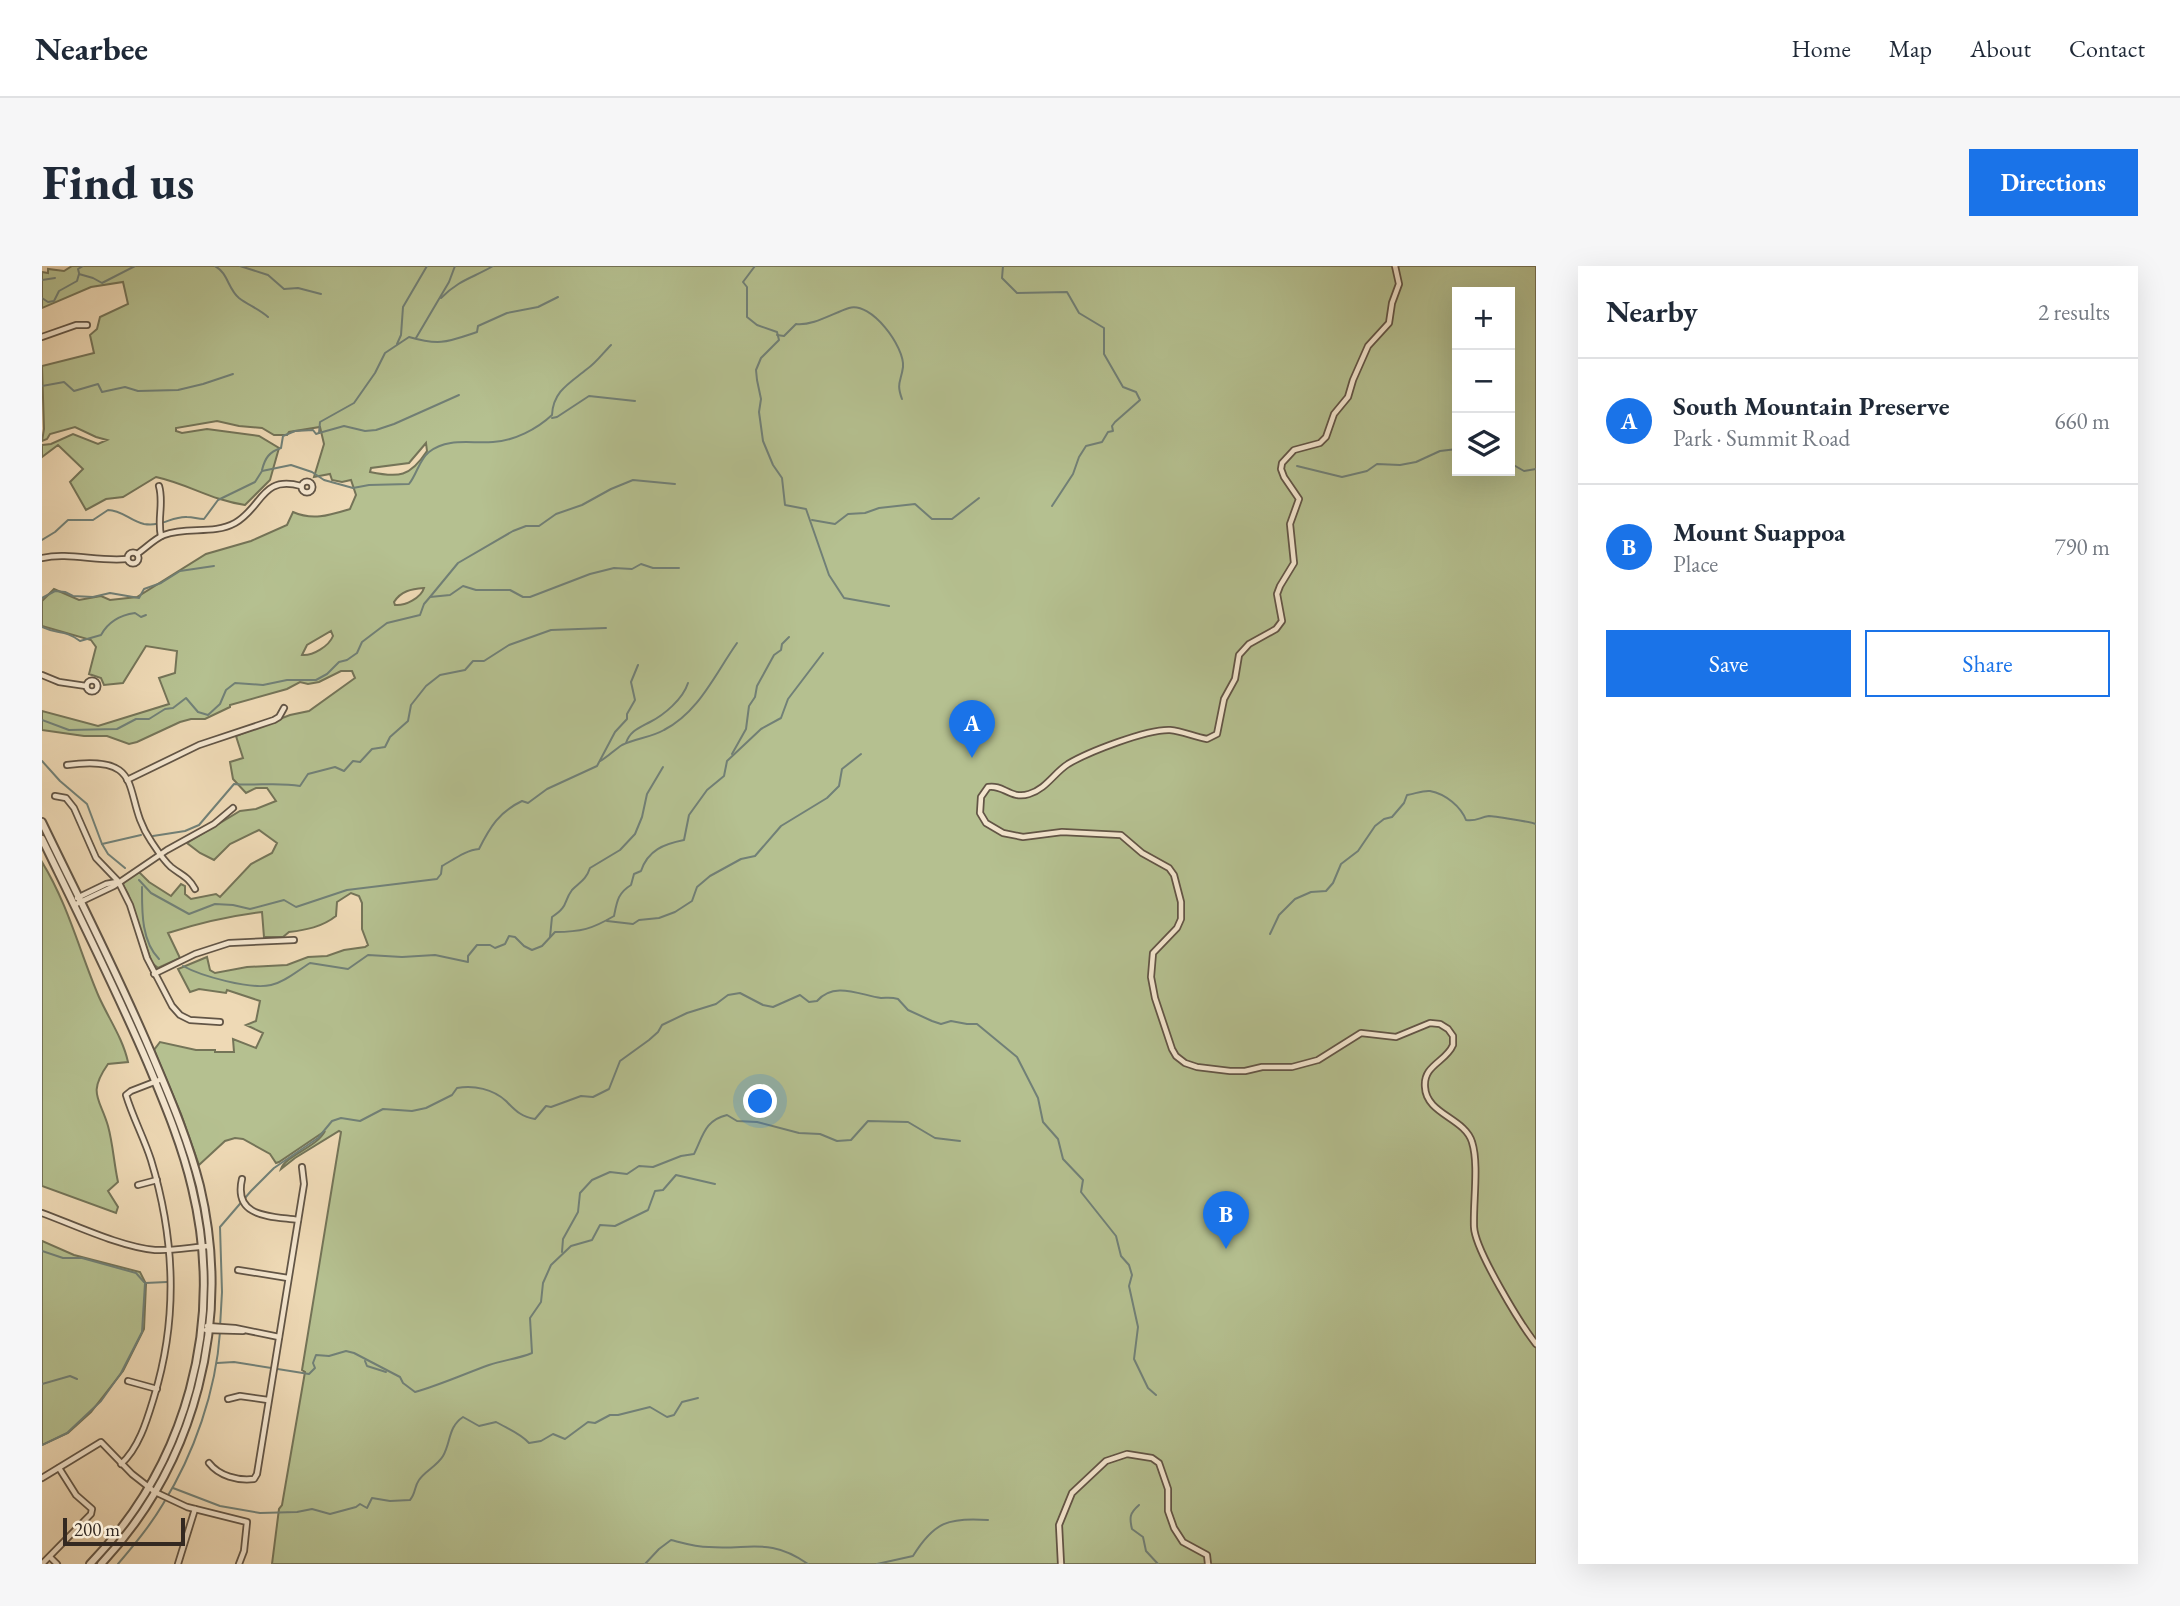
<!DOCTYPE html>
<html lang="en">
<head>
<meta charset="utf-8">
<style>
  :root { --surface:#fff; --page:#f6f6f7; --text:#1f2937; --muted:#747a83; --line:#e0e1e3; --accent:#1a73e8 }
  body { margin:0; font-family:"EB Garamond",serif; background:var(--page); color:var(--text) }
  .controls { position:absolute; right:21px; top:21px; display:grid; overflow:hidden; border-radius:0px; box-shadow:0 7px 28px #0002 }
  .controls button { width:63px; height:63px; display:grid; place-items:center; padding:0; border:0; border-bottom:2px solid var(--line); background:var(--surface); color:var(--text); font:35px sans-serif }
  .scale { position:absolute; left:21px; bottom:18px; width:122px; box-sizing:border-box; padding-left:7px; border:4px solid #342921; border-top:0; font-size:19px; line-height:24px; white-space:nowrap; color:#342921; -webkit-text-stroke:5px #f4e6cf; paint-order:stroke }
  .you { position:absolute; left:719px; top:836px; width:24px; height:24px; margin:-18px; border:5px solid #fff; border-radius:50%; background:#1a73e8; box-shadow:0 0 0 10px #1a73e833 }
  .badge { display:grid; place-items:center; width:46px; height:46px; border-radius:50%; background:var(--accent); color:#fff; font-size:23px; font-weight:700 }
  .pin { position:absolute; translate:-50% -58px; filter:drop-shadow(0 2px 4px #0008) }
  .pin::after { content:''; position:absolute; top:37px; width:24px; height:21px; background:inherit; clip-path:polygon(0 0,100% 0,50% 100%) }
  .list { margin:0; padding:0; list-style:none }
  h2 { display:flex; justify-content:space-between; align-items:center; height:91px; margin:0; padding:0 28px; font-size:30px }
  h2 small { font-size:23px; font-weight:400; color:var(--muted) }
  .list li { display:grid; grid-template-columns:46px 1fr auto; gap:21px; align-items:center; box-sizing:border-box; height:126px; padding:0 28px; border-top:2px solid var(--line) }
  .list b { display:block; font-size:26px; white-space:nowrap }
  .list p { margin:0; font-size:23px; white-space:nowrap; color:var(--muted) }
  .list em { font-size:23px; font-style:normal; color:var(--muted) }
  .actions { display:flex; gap:14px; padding:21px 28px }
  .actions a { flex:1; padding:16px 0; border:2px solid var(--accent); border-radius:0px; text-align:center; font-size:24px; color:var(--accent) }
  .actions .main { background:var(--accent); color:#fff }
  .icon { flex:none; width:38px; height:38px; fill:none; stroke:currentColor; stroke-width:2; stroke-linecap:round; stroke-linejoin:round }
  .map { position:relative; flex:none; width:1494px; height:1298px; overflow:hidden; border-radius:0px }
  header { display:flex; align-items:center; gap:42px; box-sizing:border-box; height:98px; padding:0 35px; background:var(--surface); border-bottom:2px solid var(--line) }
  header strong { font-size:33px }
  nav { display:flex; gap:38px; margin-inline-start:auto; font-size:24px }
  .intro { display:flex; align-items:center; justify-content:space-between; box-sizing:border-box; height:168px; padding:0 42px }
  h1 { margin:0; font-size:49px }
  .button { padding:18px 32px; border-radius:0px; background:var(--accent); color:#fff; font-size:24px; font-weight:700 }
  main { display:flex; gap:42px; padding:0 42px }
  aside { flex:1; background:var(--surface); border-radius:0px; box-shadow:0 7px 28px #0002 }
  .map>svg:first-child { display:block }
  .green { fill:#b5c090; stroke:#747458; stroke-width:2; fill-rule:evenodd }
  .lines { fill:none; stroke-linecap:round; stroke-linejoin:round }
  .stream { stroke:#718077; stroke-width:2 }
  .minor-casing { stroke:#625546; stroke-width:8 }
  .tertiary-casing { stroke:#625546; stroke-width:10 }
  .minor { stroke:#f4e6cf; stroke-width:4.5 }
  .tertiary { stroke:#f4e6cf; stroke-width:6 }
</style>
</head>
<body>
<header>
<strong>Nearbee</strong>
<nav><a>Home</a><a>Map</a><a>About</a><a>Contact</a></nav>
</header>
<div class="intro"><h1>Find us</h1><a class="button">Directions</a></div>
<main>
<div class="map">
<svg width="1494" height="1298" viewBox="0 0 1494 1298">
  <rect width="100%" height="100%" fill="#eed9b5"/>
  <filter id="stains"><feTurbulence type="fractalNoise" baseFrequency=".00286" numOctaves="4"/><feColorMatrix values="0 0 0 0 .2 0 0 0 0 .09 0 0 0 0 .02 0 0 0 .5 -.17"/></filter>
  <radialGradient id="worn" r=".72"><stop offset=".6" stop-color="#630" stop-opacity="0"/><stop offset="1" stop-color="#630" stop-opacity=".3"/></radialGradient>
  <!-- green -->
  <g class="green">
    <path d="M 30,0 L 1494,0 L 1494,1298 L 230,1298 L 237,1243 L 240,1239 L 263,1106 L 260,1104 L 299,866 L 297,865 L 253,892 L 239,903 C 244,889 274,882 283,865 L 237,896 L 234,897 L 228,888 L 201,873 L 193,872 L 183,875 L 157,899 L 139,848 L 112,784 L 118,776 L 154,784 L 173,784 L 173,786 L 192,786 L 191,773 L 214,782 L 221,767 L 204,759 L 214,755 L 218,735 L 185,724 L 184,727 L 157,723 L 148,726 L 136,703 L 165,691 L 168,704 L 173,707 L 205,701 L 245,699 L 266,691 L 285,690 L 302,684 L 323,681 L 326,679 L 320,663 L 320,637 L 317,630 L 309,627 L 295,636 L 294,650 C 280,661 264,664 247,666 L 241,671 L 222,671 L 220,646 C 187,650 157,657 126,667 L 138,692 L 116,702 L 110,697 L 86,628 L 81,619 L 82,616 L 97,606 L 107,616 L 129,630 L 139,618 L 143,620 L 143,628 L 149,633 L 174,628 L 178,631 L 209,598 L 230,587 L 235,577 L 217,564 L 188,578 L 172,594 L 158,587 L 145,577 L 198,545 L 214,543 L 234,535 L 225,522 L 214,522 L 204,527 L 191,513 L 188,496 L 201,492 L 194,470 L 248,449 L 267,445 L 313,412 L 310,405 L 299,405 L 277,416 L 266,418 L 258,416 L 245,423 L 188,439 L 188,441 L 163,453 L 149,453 L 138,456 L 95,476 L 87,478 L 65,470 L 42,470 L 0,464 L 0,445 L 56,460 L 127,438 L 117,412 L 133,407 L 135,385 L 104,380 L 81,417 L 62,419 L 59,412 L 47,408 L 54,381 L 49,374 L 0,360 L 0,335 L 12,323 L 37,334 L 59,330 L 68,334 L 95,331 L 164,288 L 209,275 L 245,259 L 251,246 C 271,255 288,249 308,243 L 314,229 L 309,214 L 300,216 L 290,214 L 288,208 L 272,211 L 282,178 L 278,161 L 247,166 L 245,169 L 232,169 L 220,162 L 197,160 L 175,155 L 134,162 L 134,165 L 140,167 L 165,163 L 217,170 L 237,182 L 228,214 L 203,239 C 169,234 146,218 114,211 L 81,231 L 64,233 L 44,244 L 28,216 L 41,203 L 16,179 L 0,191 L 0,179 L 9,178 L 31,168 L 56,178 L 65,174 L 54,171 L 33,161 L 8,168 L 5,173 L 0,175 L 2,163 L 0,100 L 52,87 L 48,69 L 55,63 L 58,51 L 86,38 L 81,16 L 49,21 L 0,42 L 0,6 L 6,7 L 6,3 L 22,5 ZM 1415,26 L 1468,26 L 1468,205 L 1415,205 ZM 384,177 L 385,185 C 368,211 357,212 328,206 L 329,202 L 367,197 ZM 382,322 C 379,332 363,340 353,339 L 352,336 C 359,325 369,323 382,322 ZM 289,365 L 291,370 C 287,380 271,390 260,389 L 265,379 Z"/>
    <path d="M 0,596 C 26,638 38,687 57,731 C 67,753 81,773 86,796 L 66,798 C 45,828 58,832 66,860 C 71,878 72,898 76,916 L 66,925 L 76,941 L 74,947 L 0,920 Z"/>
    <path d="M 0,975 L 32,989 L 98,1006 L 104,1018 L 102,1063 L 81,1105 L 49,1146 L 26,1167 L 0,1179 Z"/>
  </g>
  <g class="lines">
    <!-- stream -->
    <g class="stream">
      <path d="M 173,0 C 186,7 186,23 197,32 C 206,39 217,43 226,51"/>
      <path d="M 198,0 L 226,9 L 242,23 L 256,22 L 279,28"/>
      <path d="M 713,0 L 701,16 L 705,21 L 705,51 L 715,59 L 735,66 L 737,74 L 719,92 L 714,104 L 715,114 L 719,133 L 717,146 L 721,175 L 731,199 L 740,212 L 743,239 L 764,243 L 787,309 L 802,332 L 847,340"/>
      <path d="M 961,0 L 960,12 L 975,27 L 1025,26 L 1037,47 L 1062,62 L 1062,88 L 1081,121 L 1094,126 L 1098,134 L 1073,156 L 1070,160 L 1071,165 L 1066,166 L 1060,176 L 1044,180 L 1037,191 L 1031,208 L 1010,240"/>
      <path d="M 37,7 L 36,3 L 41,0"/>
      <path d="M 0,14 L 13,12"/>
      <path d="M 0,32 L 6,36 L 12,35 L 17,25 L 35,15 L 37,8 L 51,12 L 60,17 L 93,0"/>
      <path d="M 399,32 C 418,13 431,12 451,0"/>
      <path d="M 735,69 L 742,70 L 754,58 C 771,60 791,47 807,42 C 829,35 863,81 861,101 C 859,116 854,117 860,133"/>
      <path d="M 374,72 L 407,16 L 413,0"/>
      <path d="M 355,78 L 359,69 L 361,41 L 385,0"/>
      <path d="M 0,120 L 22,116 L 32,125 L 56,118 L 60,126 L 83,121 L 96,125 L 136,124 L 161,118 L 191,108"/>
      <path d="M 510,152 L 515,151 L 547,130 L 593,135"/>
      <path d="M 277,167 L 302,160 L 323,165 L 334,164 L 352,158 L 417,129"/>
      <path d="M 1468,197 L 1482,205 L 1494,203"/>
      <path d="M 1255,200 L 1300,211 L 1325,205 L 1335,198 L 1358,199 L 1374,196 L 1398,185 L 1415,183"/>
      <path d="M 220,204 C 223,192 227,186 239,182 L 241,170 L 253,165 L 271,164 L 274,168 L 277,167 L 278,156 L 312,137 L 333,107 L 343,87 L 367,71 C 398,80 405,76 435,66 L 436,60 L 465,47 L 496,41 L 516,31"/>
      <path d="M 770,254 L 793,258 L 806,248 L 823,247 L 837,242 L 873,238 L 890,253 L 910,253 L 937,232"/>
      <path d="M 0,274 L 13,266 L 26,254 L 51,254 L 66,244 C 80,244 88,255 102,258 C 120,261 130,250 145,251 C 152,251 155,253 162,253 L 176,234 L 213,216 L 220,205 L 249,199 L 270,206 L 282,214 L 311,222 L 327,219 L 367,218 C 375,208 377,194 387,186 C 406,171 430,178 451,176 C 472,175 495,163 510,149 C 511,125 528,117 545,103 C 554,97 561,87 569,79"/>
      <path d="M 388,331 L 416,297 L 471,265 L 484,260 L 497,260 L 514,248 L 540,239 L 569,223 L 591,214 L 633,218"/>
      <path d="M 0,332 L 13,325 L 23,326 L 31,330 L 51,331 L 68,327 L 97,332 L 102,323 L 119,317 L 138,305 L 172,300"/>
      <path d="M 0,361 C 16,369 22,363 38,375 L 59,369 C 66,356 79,349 93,347 L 99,351 L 104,349"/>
      <path d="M 0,454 L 27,464 L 75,463 L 94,453 L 107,453 L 123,443 L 131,442 L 144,432 L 156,446 L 166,449 L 178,438 L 184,424 L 193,417 L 221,419 L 245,414 L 274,414 L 285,408 L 297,396 L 305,394 L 315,387 L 320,376 L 345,357 L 378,349 L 382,338 L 388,331 L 408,329 L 421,320 L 434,324 L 468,324 L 481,331 L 488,331 L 548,308 L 572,302 L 590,303 L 599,298 L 611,302 L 637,302"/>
      <path d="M 584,477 C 588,465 597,462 608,456 C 622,449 641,433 646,417"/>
      <path d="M 690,488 L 704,463 L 707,440 L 713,431 L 715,420 L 732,389 L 739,384 L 740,378 L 747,371"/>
      <path d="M 0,495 L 18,515 L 45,538 L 60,578 L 66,588 L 83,602"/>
      <path d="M 558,495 C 566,491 572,484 580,479 C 594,472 608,472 622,464 C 657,446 673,408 695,377"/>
      <path d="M 111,570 L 143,565 L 157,559 L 192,518 C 214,520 236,516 258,520 L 266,508 L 293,501 L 302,505 L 311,495 L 318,496 L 330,483 L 343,481 L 348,471 L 366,455 L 369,439 L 384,420 L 398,409 L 423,404 L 431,395 L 442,395 L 467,379 L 509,364 L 564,362"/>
      <path d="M 60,578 L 99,569"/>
      <path d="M 97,614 L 109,627 L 147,648 L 173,638 L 191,639 L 208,643 L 242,634 L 254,641 L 305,624 L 395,613 L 399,608 L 400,600 C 411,594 424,584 437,583 C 448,561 457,546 480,535 L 486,537 L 505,523 L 555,500 L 573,466 L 585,453 L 585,448 L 593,434 L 589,416 L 596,399"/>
      <path d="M 100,621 C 100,644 99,675 117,693"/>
      <path d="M 565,655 L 591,658 L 597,654 L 617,652 L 633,646 L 650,635 L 655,621 L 668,610 L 699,593 L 713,590 L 739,560 L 785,532 L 797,520 L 800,503 L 819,488"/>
      <path d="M 1228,668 L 1237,649 L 1253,633 L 1269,626 L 1284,625 L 1291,617 L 1299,598 L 1316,585 L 1333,560 L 1342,553 L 1350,551 L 1362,537 L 1365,529 C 1372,528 1382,524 1388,525 C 1404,528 1419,541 1424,554 C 1434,556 1438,551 1447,550 C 1450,550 1490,556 1494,558"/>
      <path d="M 508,671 L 510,651 C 527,640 521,636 530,624 C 538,616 544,614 548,602 L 578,584 L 593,568 L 600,551 L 605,528 L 621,501"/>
      <path d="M 141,700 C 159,710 209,724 229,719 C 243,716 255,705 268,697 L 306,703 L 326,689 L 360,691 L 393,689 L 426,696 L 426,690 L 435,679 L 448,679 L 453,682 L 463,678 L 467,670 L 473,671 L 482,680 L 490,684 L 500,680 L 513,666 C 539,666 550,663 572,650 C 575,635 576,627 589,619 L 592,608 L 599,605 C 606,584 622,578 642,574 L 647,549 L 665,524 L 682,510 L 685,495 L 719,463 L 739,452 L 746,433 L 781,387"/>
      <path d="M 0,985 L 21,992 L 40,992 L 94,1007 L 102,1016"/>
      <path d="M 520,986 L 521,973 L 536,946 L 538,927 L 550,914 L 568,906 L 585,908 L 597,900 L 611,901 L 639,890 L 652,888 C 661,870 663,854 685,849 L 695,855 L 715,856 L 757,867 L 778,868 L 795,875 L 809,874 L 826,855 L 866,856 L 893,872 L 918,875"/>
      <path d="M 178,1061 L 180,1026 L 178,961 L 209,925 L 232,902 L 276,872 L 290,855 L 299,852 L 318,855 L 341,843 L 370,845 L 384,842 L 410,829 L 415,822 C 432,819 451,823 464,835 C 473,844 479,851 493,853 L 504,840 L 509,841 L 539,830 L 551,831 L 567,823 L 578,795 L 607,774 L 616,766 L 620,759 L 645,747 L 674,738 L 686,729 L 698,727 L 721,739 L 731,741 L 758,729 L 767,736 L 775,735 C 792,715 818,729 839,732 C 846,732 849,731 856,733 L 866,744 L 890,755 L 899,758 L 909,755 L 925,758 L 935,758 L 975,791 L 996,832 L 1001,856 L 1016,873 L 1021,893 L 1041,914 L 1039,926 L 1074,970 L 1079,990 L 1087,999 L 1090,1009 L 1087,1020 L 1096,1061 L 1092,1093 L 1106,1122 L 1114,1129"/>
      <path d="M 323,1095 L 325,1100 L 344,1106"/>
      <path d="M 175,1097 L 192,1096 L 267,1108 L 273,1102 L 271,1097 L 274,1089 L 287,1090 L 304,1085 L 312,1087 L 358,1111 L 361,1117 L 373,1126 C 398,1119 422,1108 447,1099 C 461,1094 476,1093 490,1087 L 488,1052 L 499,1036 L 501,1017 L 509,999 L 529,980 L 550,974 L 558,959 L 573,960 L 606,944 L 613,925 L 621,924 L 634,909 L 673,918"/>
      <path d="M 0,1118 L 28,1110 L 35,1113"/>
      <path d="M 0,1179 L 25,1167 L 59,1135 L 79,1107 L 100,1066 L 103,1017 L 125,1016"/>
      <path d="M 131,1222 L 178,1240 L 218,1247 L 255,1246 L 270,1243 L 288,1248 L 314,1241 L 318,1238 L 325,1242 L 330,1232 L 348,1235 L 368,1234 C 374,1227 372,1221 377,1214 C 383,1205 395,1200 401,1190 C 409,1176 406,1161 421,1151 L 437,1160 L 454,1156 C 466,1163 478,1167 487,1177 L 499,1175 L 511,1168 L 523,1173 L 546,1156 L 553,1157 L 568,1149 L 576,1149 L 608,1141 L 625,1151 L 632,1149 L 640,1136 L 656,1132"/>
      <path d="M 1097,1239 C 1088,1247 1087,1251 1090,1263 L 1101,1271 L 1104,1285 L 1116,1298"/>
      <path d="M 76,1298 C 92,1279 108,1260 121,1238 C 152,1188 174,1125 178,1066"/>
      <path d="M 603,1298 L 617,1283 L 629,1274 C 641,1277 654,1281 667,1281 C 708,1284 728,1271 766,1298"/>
      <path d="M 835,1298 L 871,1290 C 892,1256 907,1251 946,1254"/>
    </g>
    <!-- minor casing -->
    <g class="minor-casing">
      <g id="minor">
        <path d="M 1353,0 L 1357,18 L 1350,37 L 1347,57 L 1326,80 L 1311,114 L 1306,131 L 1292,148 L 1284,171 L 1278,177 L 1252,184 L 1240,197 L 1239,203 L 1242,211 L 1257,233 L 1248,258 L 1252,297 L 1238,320 L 1235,328 L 1240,355 L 1234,363 L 1207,378 L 1197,389 L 1193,413 L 1182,433 L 1175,468 L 1165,473 C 1152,471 1141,465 1128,464 C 1105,463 1046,486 1026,498 C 1012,507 1004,523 987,528 C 969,534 961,518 946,521 L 939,531 L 938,547 L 944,557 L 961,567 L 981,571 L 1020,566 L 1079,569 L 1100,587 L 1127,602 L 1132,609 L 1139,636 L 1139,653 L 1135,662 L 1111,687 L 1109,711 L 1113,732 L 1130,783 L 1134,790 L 1143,797 L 1155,801 L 1188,805 L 1203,805 L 1220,801 L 1250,801 L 1276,794 L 1319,767 L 1354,771 L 1388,757 L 1398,758 L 1406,763 L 1411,770 L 1411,779 C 1404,796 1381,799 1383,821 C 1384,848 1423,852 1430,876 C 1437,898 1431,936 1432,961 C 1433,984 1479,1059 1494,1078"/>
        <path d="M 0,71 L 34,59 L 45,59"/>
        <circle cx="265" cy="221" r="5.5"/>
        <path d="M 117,220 C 122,237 115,253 119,270"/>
        <circle cx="91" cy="292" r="5.5"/>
        <path d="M 95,288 C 104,282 112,273 122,269 C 145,260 171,269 193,257 C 221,241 219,209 259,220"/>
        <path d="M 0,292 C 26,286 57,296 85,293"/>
        <path d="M 0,409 L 17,416 L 44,420"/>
        <circle cx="50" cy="420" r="5.5"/>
        <path d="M 25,499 C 108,488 78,530 109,575 C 115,584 121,594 129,601 C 139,609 147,611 153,623"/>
        <path d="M 85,514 L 157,479 L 232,454 L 237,451 L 242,442"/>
        <path d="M 13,530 L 24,532 L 32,542 L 54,592 L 76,615 L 88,639 L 105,692 L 130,740 L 138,749 L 148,754 L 178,756"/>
        <path d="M 35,632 L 64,618 L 75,616"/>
        <path d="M 32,639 L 72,620 L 125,584 L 172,558 L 191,542"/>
        <path d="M 112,708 L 153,688 L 187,677 L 252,674"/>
        <path d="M 200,913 C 191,952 229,950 256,954"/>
        <path d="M 96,919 L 115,914"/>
        <path d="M 0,947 C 33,959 79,981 113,984 C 131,985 150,981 167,980"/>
        <path d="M 196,1004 L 246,1012"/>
        <path d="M 165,1060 L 193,1062 L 237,1071"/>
        <path d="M 164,1064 L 201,1065"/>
        <path d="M 86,1115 L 115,1123"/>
        <path d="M 186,1133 L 198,1130 L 226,1134"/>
        <path d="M 167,1197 C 177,1210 196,1215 212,1213 L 215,1208 L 262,918 L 260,901"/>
        <path d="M 79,1198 C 97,1182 105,1154 112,1131 C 136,1053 133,973 109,894 C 102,872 91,852 84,829 L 89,825 L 120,813"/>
        <path d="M 0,1212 L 59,1176 L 90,1208 L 113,1226 L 145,1241 L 205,1256 L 202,1285 L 197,1298"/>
        <path d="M 8,1291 L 15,1298"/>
        <path d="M 0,1298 L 49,1248 L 50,1243 L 34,1229 L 17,1202"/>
        <path d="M 136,1298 L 153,1243"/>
        <path d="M 1019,1298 L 1017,1259 L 1030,1227 L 1064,1195 L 1085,1188 L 1110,1192 L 1117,1197 L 1126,1223 L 1126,1245 L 1132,1262 L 1141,1276 L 1165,1289 L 1166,1298"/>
      </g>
    </g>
    <!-- tertiary casing -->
    <g class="tertiary-casing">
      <g id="tertiary">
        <path d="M 0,556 C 38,635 79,714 113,796 C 130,836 147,877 158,920 C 190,1055 154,1197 59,1298"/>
        <path d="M 0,573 C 36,647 73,721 106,798 C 123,839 140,879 150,922 C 183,1058 145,1198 48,1298"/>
      </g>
    </g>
    <!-- minor -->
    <use href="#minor" class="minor"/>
    <!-- tertiary -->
    <use href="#tertiary" class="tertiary"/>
  </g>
  <rect width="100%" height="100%" filter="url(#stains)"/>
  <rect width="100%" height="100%" fill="url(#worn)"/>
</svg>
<div class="controls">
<button>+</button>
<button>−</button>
<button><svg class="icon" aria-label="layers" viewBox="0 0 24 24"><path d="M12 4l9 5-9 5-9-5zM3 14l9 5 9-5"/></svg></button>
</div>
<div class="scale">200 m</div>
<div class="you"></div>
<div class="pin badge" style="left:930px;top:492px">A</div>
<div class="pin badge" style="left:1184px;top:983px">B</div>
</div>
<aside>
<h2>Nearby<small>2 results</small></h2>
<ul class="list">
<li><span class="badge">A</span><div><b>South Mountain Preserve</b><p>Park · Summit Road</p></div><em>660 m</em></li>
<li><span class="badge">B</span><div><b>Mount Suappoa</b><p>Place</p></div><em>790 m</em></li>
</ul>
<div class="actions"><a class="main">Save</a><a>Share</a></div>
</aside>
</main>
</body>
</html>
